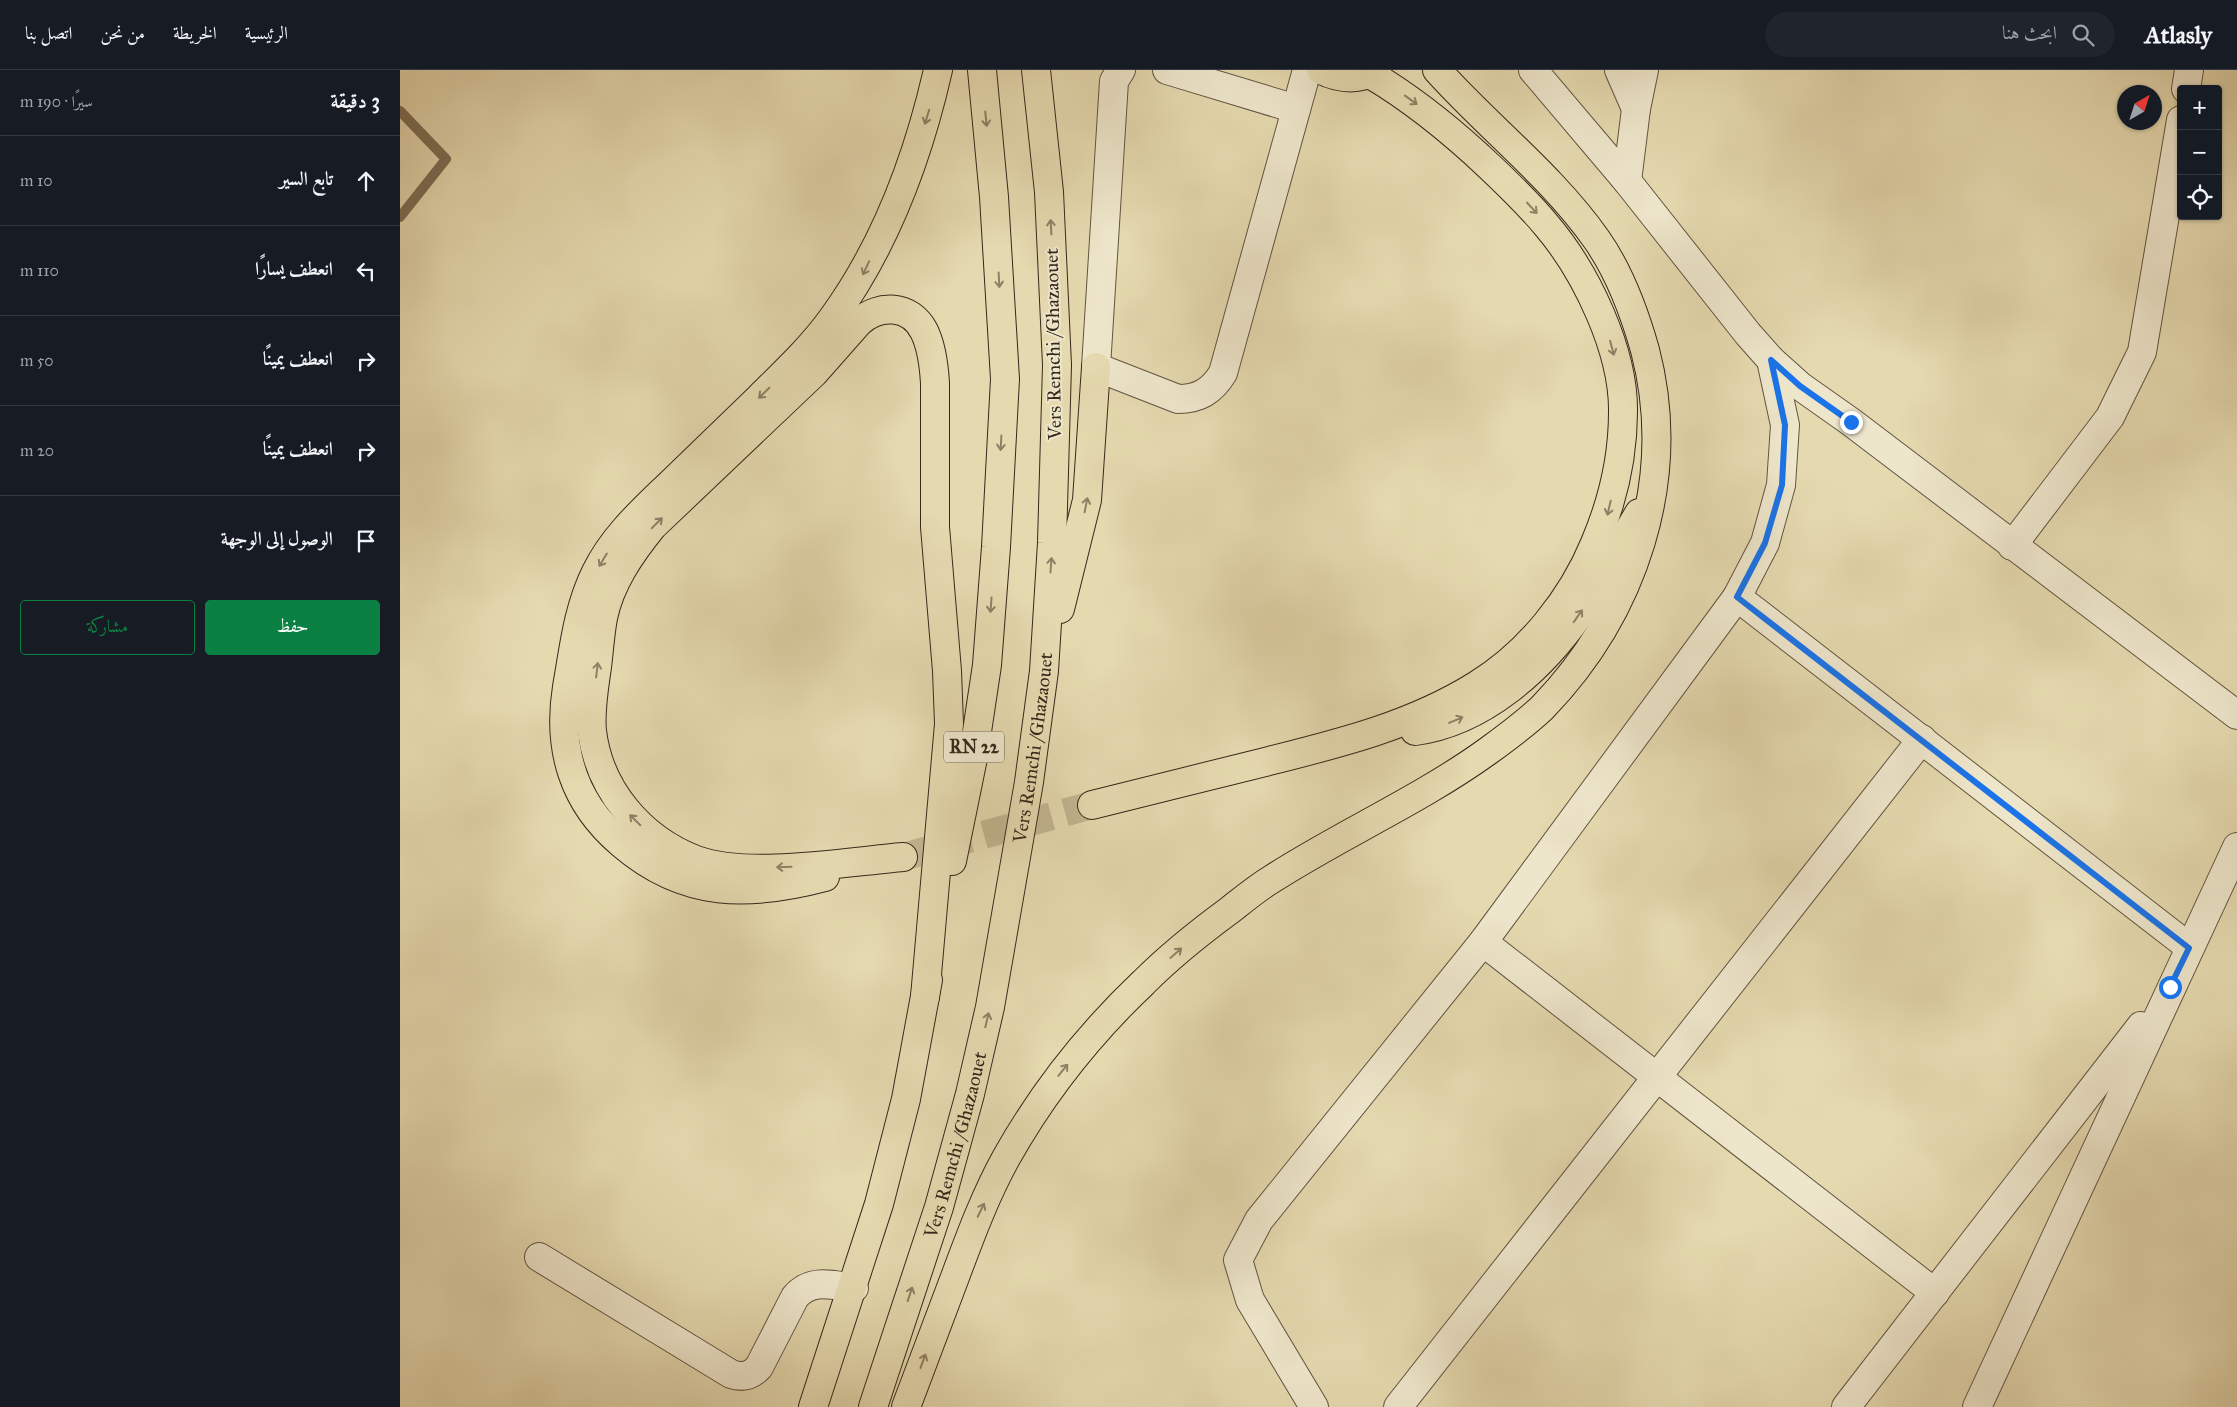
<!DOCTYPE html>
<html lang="ar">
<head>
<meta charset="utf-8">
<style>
  :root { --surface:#171b24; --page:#20242c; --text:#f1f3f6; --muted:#9ea1a6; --line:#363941; --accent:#0b8043 }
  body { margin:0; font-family:"IM FELL Great Primer",Amiri,serif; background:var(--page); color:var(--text); direction:rtl }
  .controls { position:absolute; right:15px; top:15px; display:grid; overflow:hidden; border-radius:5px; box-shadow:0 1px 4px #0004 }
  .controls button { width:45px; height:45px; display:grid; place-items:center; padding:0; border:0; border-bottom:1px solid var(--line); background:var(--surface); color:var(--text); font:25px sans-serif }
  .compass { position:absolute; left:1717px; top:15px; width:45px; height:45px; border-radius:50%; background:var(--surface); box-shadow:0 1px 4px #0004; rotate:39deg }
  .stop { position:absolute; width:15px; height:15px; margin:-11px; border:4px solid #1a73e8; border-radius:50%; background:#fff }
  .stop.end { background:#1a73e8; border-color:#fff; box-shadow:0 1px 5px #0008 }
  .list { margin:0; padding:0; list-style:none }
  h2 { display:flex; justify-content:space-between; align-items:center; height:65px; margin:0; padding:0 20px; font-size:21px }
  h2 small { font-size:16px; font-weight:400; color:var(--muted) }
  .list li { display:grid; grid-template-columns:32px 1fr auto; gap:15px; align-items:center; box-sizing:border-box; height:90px; padding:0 20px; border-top:1px solid var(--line) }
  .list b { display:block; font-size:19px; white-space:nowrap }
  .list em { font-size:16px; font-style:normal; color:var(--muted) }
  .actions { display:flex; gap:10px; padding:15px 20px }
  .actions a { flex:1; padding:11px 0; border:1px solid var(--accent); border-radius:5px; text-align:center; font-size:18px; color:var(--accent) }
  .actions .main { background:var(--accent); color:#fff }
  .icon { flex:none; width:28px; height:28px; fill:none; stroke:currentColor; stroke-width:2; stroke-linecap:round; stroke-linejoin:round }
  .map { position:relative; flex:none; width:1837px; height:1337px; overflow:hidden; direction:ltr }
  header { display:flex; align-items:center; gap:30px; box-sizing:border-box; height:70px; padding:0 25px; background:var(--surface); border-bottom:1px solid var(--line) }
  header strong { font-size:24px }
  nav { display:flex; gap:28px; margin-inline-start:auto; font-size:18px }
  .search { width:350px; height:45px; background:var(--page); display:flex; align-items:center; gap:12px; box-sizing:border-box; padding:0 18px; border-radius:28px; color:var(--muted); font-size:19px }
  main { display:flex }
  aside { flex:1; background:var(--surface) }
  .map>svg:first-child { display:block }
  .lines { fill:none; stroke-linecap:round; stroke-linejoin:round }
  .stream { stroke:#7c6e56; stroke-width:10 }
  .highway-tunnel { stroke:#c2b691; stroke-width:28; stroke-dasharray:28 14; stroke-linecap:butt }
  .minor-casing { stroke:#625440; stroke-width:30 }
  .major-casing { stroke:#36281b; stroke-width:30 }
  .highway-casing { stroke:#36281b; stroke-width:30 }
  .minor { stroke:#eee6cb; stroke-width:28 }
  .major { stroke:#e5d9af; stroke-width:28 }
  .highway { stroke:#e5d9af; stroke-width:28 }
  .oneway { stroke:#8e8065 }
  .route { stroke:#1a73e8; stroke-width:6 }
  .labels { text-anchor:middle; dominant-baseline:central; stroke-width:4; stroke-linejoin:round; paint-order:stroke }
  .shield { fill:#eee6cb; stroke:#6d6150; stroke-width:1 }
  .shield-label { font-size:18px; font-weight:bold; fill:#36281b }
  .street-label { font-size:19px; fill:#36281b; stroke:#eee6cb }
</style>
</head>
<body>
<header>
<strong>Atlasly</strong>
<div class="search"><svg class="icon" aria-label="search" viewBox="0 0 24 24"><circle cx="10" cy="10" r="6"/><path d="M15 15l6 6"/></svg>ابحث هنا</div>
<nav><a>الرئيسية</a><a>الخريطة</a><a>من نحن</a><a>اتصل بنا</a></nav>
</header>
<main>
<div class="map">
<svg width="1837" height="1337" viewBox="0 0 1837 1337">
  <rect width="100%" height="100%" fill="#e5d9af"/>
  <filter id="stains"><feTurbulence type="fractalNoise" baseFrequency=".004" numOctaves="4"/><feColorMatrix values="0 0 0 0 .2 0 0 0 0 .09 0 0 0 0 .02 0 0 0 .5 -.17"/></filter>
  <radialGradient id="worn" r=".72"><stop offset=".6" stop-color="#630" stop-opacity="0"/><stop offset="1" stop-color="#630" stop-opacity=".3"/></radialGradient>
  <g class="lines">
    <!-- stream -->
    <path class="stream" d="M 0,41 L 46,89 L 0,147"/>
    <!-- highway-tunnel -->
    <path class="highway-tunnel" d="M 503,787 L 692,735"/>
    <!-- minor casing -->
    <g class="minor-casing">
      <g id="minor">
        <path d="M 721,0 L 714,11 L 696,297 L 778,329 C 799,329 812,321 823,303 L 907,0"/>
        <path d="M 767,0 L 896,39"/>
        <path d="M 1133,0 L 1227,111 L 1348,264 L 1371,290 L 1400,316 L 1451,352 L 1837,645"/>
        <path d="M 1219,0 L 1236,39"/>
        <path d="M 1786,19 L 1789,0"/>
        <path d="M 1227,111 L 1236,39 L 1244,0"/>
        <path d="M 1612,476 L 1710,347 L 1742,282 L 1781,50"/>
        <path d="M 1337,527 L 1789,877"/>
        <path d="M 1083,872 L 1535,1223"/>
        <path d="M 139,1187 L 331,1304 C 343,1308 351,1306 359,1297 L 395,1227 C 411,1208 432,1215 454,1218"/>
        <path d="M 914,1337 L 850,1230 L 838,1190 L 859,1150 L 1083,872 L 1337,527 L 1365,473 L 1381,415 L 1385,355 L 1371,290"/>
        <path d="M 998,1337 L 1522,669"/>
        <path d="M 1446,1337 L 1741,956"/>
        <path d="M 1577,1337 L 1837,777"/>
      </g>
    </g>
    <!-- major casing -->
    <g class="major-casing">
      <path id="major" d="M 921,0 C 940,9 958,11 977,0"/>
    </g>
    <!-- highway casing -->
    <g class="highway-casing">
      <g id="highway">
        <path d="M 660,539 L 687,430 L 696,297"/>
        <path d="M 1015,661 C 1083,652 1141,599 1179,545 C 1201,513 1219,477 1239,443"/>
        <path d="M 692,735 C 751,720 810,706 869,691 C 941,673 1013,655 1077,615 C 1129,583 1172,529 1195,473 C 1212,433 1223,387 1223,342 C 1224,281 1186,202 1147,156 C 1130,135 1110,116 1090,97 C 1053,62 1014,30 970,4"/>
        <path d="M 503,787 C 446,792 348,809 296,790 C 241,769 199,720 192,661 C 190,640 194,618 197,597 C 199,581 200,564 203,548 C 210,513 231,483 253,456 L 414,303 L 459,252 C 479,234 510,234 524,261 C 532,277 534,296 535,313 L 535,457 L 547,601 L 549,654 L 525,927"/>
        <path d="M 552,791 L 573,688 L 587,595 L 596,477 L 605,309 L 594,127 L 582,0"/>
        <path d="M 425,807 C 349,827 285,828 222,774 C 173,733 157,679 167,617 C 174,577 178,538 196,502 C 213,467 242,441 269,415 C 299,386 329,357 359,328 C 384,303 411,278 432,249 C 486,175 518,88 538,0"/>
        <path d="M 413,1337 L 479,1134 L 506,1029 L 528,910"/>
        <path id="s1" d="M 473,1337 L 539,1137 L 570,1024 L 590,937 L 629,712 L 644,601 L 652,473 L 657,295 L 649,122 L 636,0"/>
        <path d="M 506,1337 C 522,1294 538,1251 555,1207 C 570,1167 585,1126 606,1088 C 643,1022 689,964 744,912 C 770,886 800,862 830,840 C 844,829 857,818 872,809 C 942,764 1020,730 1088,681 C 1106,668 1126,653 1142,638 C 1234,543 1279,410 1245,280 C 1234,241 1220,203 1197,170 C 1152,106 1089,58 1037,0"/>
      </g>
    </g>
    <!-- minor -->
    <use href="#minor" class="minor"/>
    <!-- major -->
    <use href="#major" class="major"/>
    <!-- highway -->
    <use href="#highway" class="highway"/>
  </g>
  <!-- one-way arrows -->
  <defs><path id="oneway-shaft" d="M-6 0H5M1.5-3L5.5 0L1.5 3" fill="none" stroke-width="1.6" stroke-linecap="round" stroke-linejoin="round" transform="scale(1.25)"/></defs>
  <g class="oneway">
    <use href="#oneway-shaft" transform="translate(1011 30) rotate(36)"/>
    <use href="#oneway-shaft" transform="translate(527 47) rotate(107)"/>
    <use href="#oneway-shaft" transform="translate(586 49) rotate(84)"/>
    <use href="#oneway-shaft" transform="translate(1132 138) rotate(47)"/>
    <use href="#oneway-shaft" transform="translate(651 157) rotate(-93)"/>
    <use href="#oneway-shaft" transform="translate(466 198) rotate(115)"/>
    <use href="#oneway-shaft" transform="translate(599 210) rotate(87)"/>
    <use href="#oneway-shaft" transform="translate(1212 278) rotate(75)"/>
    <use href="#oneway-shaft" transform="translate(364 323) rotate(136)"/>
    <use href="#oneway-shaft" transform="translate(601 373) rotate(93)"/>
    <use href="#oneway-shaft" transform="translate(686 435) rotate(-79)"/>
    <use href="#oneway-shaft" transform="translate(1209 438) rotate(103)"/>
    <use href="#oneway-shaft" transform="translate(257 453) rotate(-45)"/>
    <use href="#oneway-shaft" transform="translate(203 490) rotate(121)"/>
    <use href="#oneway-shaft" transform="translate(651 495) rotate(-86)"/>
    <use href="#oneway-shaft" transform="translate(591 535) rotate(94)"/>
    <use href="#oneway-shaft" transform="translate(1178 546) rotate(-55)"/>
    <use href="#oneway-shaft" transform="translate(197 600) rotate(-83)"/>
    <use href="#oneway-shaft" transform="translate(1056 650) rotate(-23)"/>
    <use href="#oneway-shaft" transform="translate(235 750) rotate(-135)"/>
    <use href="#oneway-shaft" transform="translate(384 797) rotate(178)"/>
    <use href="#oneway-shaft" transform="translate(776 883) rotate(-41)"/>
    <use href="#oneway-shaft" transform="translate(587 950) rotate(-77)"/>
    <use href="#oneway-shaft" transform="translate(663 1000) rotate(-51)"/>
    <use href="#oneway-shaft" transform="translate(581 1140) rotate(-64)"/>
    <use href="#oneway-shaft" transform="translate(510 1224) rotate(-72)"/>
    <use href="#oneway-shaft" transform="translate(523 1291) rotate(-70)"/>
  </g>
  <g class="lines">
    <!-- route -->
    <path class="route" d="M 1451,352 L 1400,316 L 1371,290 L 1385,355 L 1382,415 L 1365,473 L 1337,527 L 1789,878 L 1770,917"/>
  </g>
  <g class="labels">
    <!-- shield labels -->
    <rect class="shield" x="544" y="661.5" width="60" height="31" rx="4"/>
    <g class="shield-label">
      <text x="574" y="677">RN 22</text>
    </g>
    <!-- street labels -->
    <g class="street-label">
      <text transform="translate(653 274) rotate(-91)">Vers Remchi /Ghazaouet</text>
      <text stroke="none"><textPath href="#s1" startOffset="680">Vers Remchi /Ghazaouet</textPath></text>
      <text stroke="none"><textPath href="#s1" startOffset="275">Vers Remchi /Ghazaouet</textPath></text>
    </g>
  </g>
  <rect width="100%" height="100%" filter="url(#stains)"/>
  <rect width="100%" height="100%" fill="url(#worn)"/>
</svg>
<div class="controls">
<button>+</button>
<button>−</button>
<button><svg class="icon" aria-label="locate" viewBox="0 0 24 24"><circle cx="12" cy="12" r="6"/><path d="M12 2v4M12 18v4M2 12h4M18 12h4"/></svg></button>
</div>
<svg class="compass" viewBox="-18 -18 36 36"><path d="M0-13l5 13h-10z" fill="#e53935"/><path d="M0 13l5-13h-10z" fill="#9ea1a6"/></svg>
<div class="stop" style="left:1770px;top:917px"></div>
<div class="stop end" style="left:1451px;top:352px"></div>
</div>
<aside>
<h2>3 دقيقة<small>سيرًا · 190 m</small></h2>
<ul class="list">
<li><svg class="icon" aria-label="ahead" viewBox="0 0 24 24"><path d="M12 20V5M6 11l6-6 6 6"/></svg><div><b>تابع السير</b></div><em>10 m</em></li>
<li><svg class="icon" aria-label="left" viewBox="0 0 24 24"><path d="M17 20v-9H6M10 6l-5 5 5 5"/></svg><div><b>انعطف يسارًا</b></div><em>110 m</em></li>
<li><svg class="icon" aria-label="right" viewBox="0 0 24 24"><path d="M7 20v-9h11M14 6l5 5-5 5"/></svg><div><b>انعطف يمينًا</b></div><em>50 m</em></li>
<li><svg class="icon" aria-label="right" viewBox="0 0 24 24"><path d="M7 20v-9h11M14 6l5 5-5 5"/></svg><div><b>انعطف يمينًا</b></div><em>20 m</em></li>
<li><svg class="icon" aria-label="arrive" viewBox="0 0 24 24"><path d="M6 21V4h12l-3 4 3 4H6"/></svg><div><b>الوصول إلى الوجهة</b></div></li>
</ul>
<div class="actions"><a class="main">حفظ</a><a>مشاركة</a></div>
</aside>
</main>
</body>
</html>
